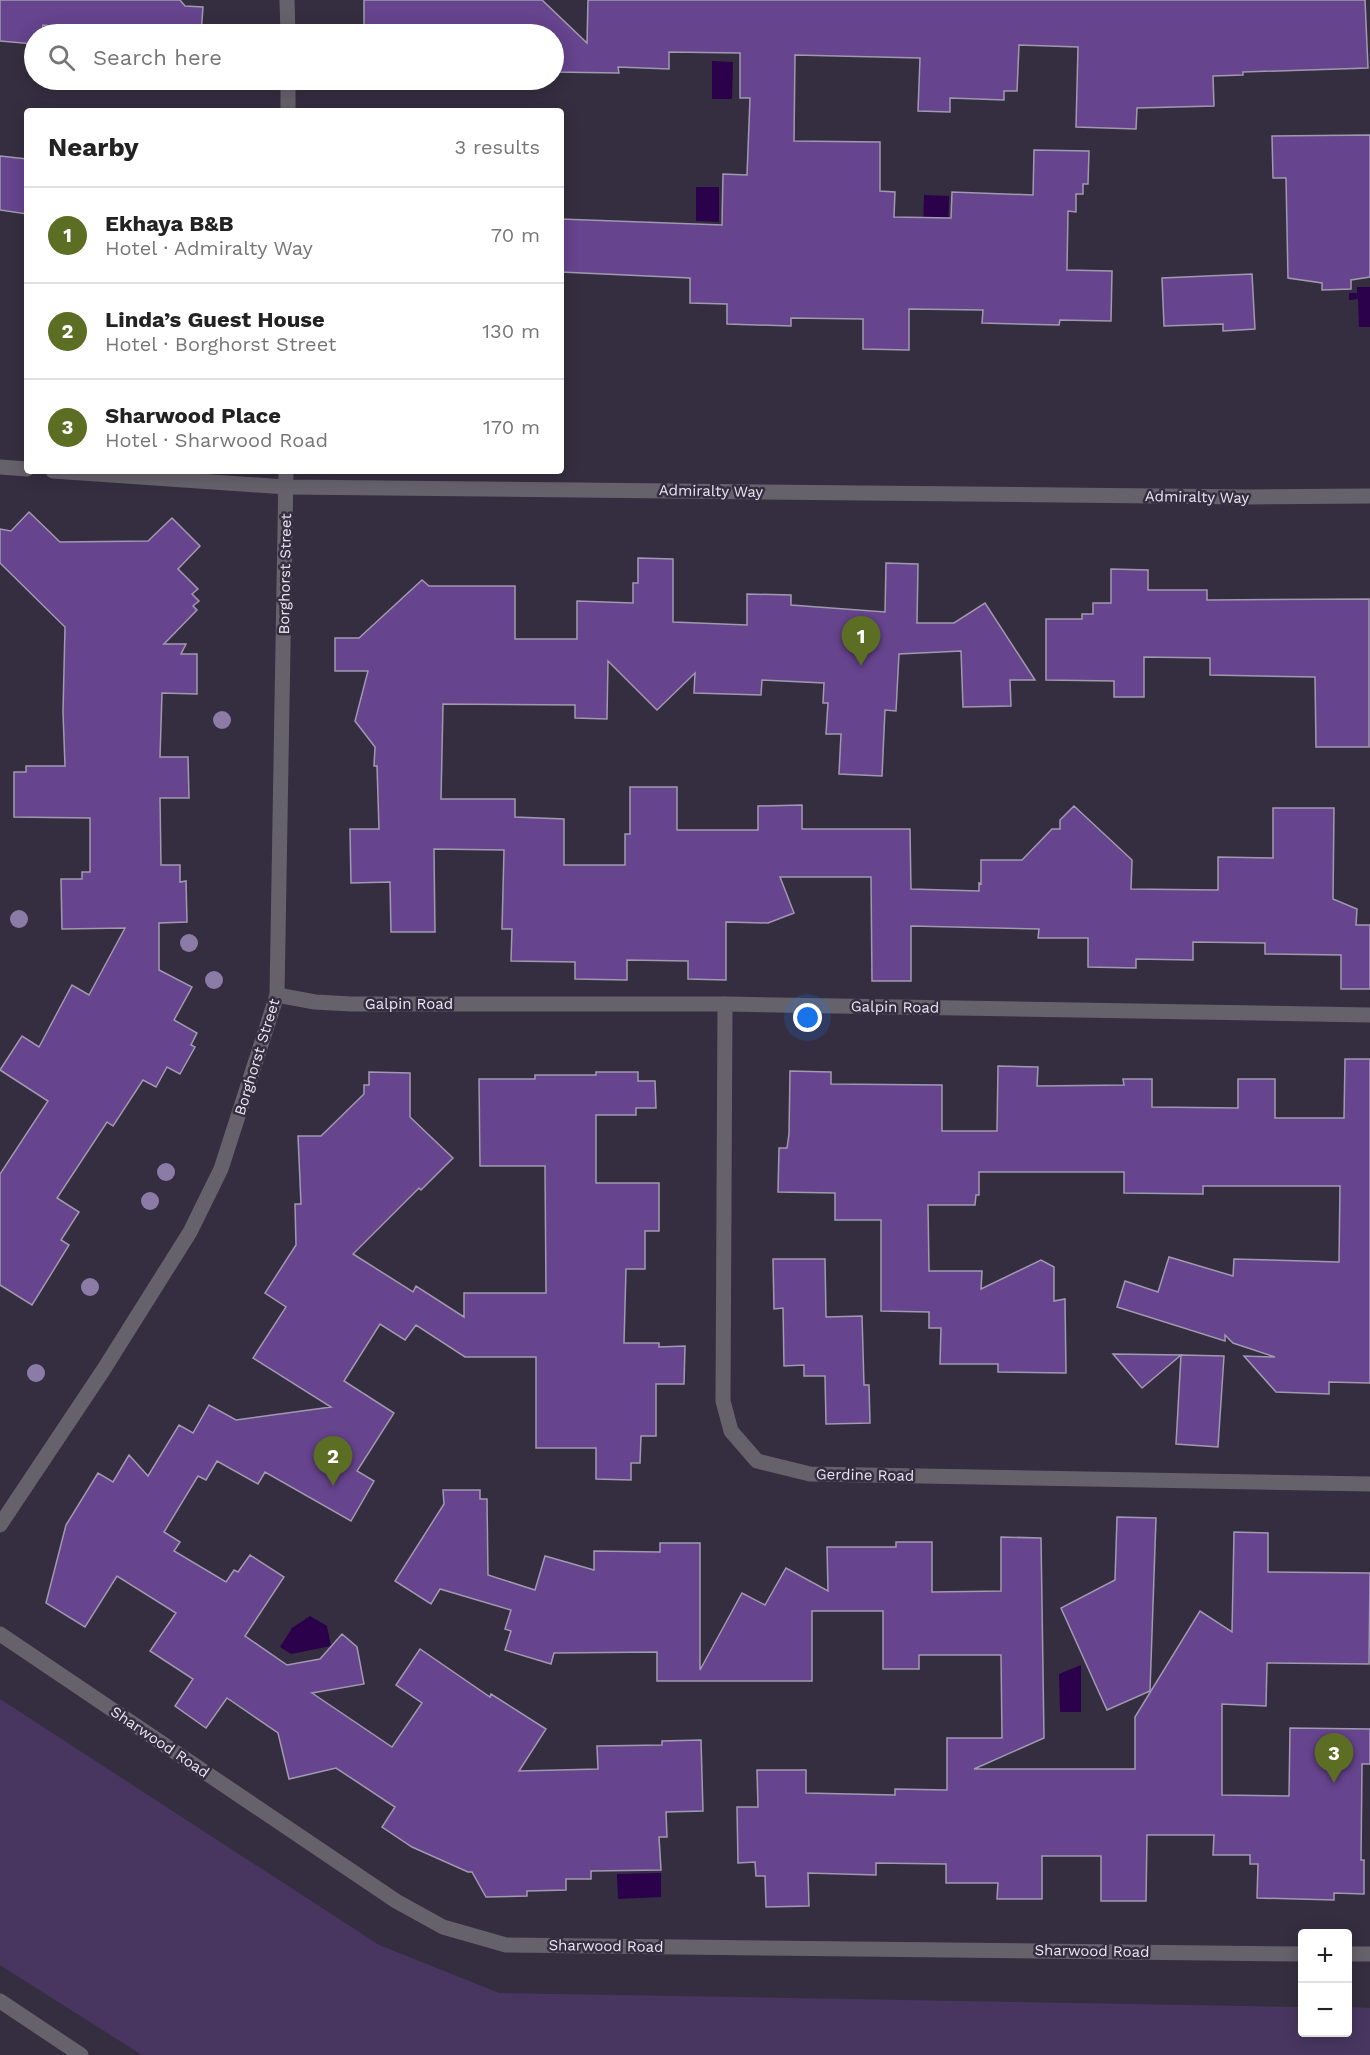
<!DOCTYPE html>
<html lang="en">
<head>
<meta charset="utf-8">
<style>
  :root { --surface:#fff; --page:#f2f2f2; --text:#222; --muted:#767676; --line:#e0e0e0; --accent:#5c6d24 }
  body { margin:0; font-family:"Work Sans",sans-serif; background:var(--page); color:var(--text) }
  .controls { position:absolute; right:18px; bottom:18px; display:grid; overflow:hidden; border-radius:6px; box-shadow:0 3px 15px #0003 }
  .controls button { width:54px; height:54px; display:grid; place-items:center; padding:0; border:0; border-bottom:2px solid var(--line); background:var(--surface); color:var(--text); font:30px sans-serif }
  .you { position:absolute; left:808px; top:1018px; width:21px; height:21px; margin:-15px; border:4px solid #fff; border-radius:50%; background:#1a73e8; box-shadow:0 0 0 9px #1a73e833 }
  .badge { display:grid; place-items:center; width:39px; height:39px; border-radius:50%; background:var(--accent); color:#fff; font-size:20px; font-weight:700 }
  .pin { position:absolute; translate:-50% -50px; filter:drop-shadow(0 2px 3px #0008) }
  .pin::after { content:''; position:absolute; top:32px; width:21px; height:18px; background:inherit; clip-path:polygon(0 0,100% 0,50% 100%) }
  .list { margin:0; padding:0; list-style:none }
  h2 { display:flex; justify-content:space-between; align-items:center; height:78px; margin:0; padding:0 24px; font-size:26px }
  h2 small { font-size:20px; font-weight:400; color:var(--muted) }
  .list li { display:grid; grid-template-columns:39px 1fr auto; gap:18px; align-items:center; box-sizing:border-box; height:96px; padding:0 24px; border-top:2px solid var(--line) }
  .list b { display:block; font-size:22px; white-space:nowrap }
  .list p { margin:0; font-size:20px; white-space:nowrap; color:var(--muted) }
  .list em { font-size:20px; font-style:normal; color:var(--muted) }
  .icon { flex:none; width:33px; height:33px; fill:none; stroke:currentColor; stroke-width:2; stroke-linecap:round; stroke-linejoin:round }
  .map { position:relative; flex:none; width:1370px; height:2055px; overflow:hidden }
  .search { position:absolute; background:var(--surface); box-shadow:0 3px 15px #0003; left:24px; top:24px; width:540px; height:66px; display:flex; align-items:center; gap:15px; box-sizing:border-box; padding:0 21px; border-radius:33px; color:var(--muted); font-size:22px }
  .panel { position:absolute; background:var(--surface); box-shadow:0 3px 15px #0003; left:24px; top:108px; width:540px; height:366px; border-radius:6px }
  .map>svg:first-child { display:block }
  .green { fill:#483660 }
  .water { fill:#2a014a }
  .building { fill:#66448e; stroke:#a199af; stroke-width:1.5 }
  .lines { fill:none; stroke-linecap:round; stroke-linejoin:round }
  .minor { stroke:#66626c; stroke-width:15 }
  .tree { fill:#8c7ba6 }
  .labels { text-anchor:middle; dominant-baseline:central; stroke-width:5; stroke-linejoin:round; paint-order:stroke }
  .street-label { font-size:15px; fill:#eae6f2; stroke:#352e40 }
</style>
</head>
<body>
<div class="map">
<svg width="1370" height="2055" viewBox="0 0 1370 2055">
  <rect width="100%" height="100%" fill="#352e40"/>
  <!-- green -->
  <path class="green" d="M 0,1699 L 379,1945 L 499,1993 L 1302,2007 L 1302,2032 L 1348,2032 L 1348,2007 L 1370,2008 L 1370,2055 L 142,2055 L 0,1965 Z"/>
  <!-- water -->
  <g class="water">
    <path d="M 712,61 L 733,62 L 732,99 L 712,99 Z"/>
    <path d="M 696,187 L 719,187 L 719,222 L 696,221 Z"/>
    <path d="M 924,195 L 949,196 L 948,235 L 923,234 Z"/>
    <path d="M 1357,287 L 1370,287 L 1370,327 L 1359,327 L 1358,299 L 1349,300 L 1349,293 L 1357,293 Z"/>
    <path d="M 310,1616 L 327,1626 L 331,1646 L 291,1654 L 280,1647 L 292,1628 Z"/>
    <path d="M 1081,1665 L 1081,1712 L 1060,1712 L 1059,1674 Z"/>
    <path d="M 661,1873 L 661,1897 L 618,1899 L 617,1874 Z"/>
  </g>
  <!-- building -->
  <g class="building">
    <path d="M 0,0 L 180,0 L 185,6 L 203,7 L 201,34 L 108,34 L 108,32 L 43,25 L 42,34 L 34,34 L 34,44 L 0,41 Z"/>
    <path d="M 364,0 L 542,0 L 587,43 L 588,0 L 1365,0 L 1368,68 L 1243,72 L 1243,75 L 1213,76 L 1214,106 L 1137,108 L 1136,129 L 1076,127 L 1078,47 L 1019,45 L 1017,91 L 1004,91 L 1004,100 L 950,98 L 950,112 L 918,111 L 920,58 L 795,55 L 794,141 L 880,142 L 880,191 L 895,192 L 894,217 L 951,218 L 952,192 L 1033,195 L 1034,150 L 1089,151 L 1088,184 L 1083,184 L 1083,194 L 1076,194 L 1076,212 L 1068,211 L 1067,270 L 1112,271 L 1111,321 L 1060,320 L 1059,325 L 982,323 L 983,310 L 909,309 L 909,350 L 863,349 L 863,319 L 791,318 L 791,326 L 727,324 L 727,304 L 690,303 L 690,278 L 561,272 L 561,219 L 722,225 L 723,174 L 747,175 L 750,98 L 740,98 L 740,53 L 669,52 L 669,69 L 618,67 L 619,73 L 554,72 L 554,34 L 364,34 Z"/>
    <path d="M 1370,135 L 1370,277 L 1351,280 L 1351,289 L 1322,290 L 1322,283 L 1288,278 L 1286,178 L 1273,178 L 1272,136 Z"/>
    <path d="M 0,156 L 27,159 L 27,214 L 0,210 Z"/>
    <path d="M 1252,274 L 1255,329 L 1223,331 L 1223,324 L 1164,326 L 1162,278 Z"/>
    <path d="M 29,512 L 60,542 L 148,541 L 172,518 L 200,546 L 178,569 L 198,589 L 192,594 L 199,601 L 193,606 L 197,610 L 164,644 L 186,644 L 181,654 L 197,654 L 197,694 L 162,693 L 160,757 L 188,757 L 189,798 L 160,798 L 161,865 L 180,865 L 180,882 L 186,881 L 187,922 L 159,923 L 159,970 L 192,987 L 174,1020 L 197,1033 L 191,1045 L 195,1047 L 180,1074 L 167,1067 L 156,1087 L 143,1080 L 113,1126 L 107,1122 L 57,1198 L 79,1212 L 61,1240 L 69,1245 L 32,1305 L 0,1285 L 0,1174 L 48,1101 L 0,1070 L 22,1036 L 39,1047 L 72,985 L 89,995 L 125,928 L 62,929 L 61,879 L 82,879 L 82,872 L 90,872 L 90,818 L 14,817 L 14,772 L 26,772 L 26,766 L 65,766 L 63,712 L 65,627 L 0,563 L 0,529 L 11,531 Z"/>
    <path d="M 638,558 L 673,559 L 673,622 L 747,625 L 747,594 L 791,595 L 791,605 L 885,612 L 886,563 L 918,564 L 917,623 L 954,623 L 985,603 L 1035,680 L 1010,680 L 1011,706 L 963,707 L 961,651 L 899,654 L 896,711 L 885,710 L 882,776 L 839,774 L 841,734 L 826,734 L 828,703 L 823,703 L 824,683 L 762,680 L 761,695 L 694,693 L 695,673 L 657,710 L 608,661 L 607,719 L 575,718 L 575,705 L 443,704 L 441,799 L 515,799 L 515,817 L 564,819 L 564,865 L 625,865 L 625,834 L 630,834 L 630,787 L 677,787 L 677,830 L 758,830 L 758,806 L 802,805 L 802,829 L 910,829 L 911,889 L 979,891 L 979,883 L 981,884 L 981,860 L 1022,860 L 1052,829 L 1060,829 L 1060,820 L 1074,806 L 1132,860 L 1131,889 L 1218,890 L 1218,857 L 1273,858 L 1273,808 L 1334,808 L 1333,899 L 1357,909 L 1356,925 L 1370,925 L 1370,989 L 1341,989 L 1341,955 L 1265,954 L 1265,943 L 1193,942 L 1193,960 L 1136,959 L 1136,968 L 1088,967 L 1088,938 L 1038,938 L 1039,929 L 911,926 L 911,981 L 872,981 L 871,877 L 780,877 L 794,913 L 768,923 L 726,922 L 726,980 L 688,979 L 688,961 L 627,960 L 627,980 L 575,979 L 575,962 L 511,961 L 512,929 L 502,929 L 504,850 L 434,849 L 435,932 L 391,932 L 390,882 L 351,883 L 350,829 L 379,829 L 377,766 L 374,766 L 375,747 L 355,721 L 368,671 L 335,671 L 335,638 L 359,638 L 422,580 L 429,586 L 515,586 L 515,639 L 577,639 L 577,601 L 633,603 L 633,583 L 638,583 Z"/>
    <path d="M 1111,569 L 1148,570 L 1148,590 L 1207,590 L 1207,600 L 1369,599 L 1369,747 L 1316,747 L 1315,677 L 1210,675 L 1210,658 L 1144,657 L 1144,697 L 1114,697 L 1114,681 L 1046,680 L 1046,619 L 1082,619 L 1082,614 L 1093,614 L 1093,603 L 1111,603 Z"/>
    <path d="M 1345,1059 L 1370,1059 L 1370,1383 L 1329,1382 L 1329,1394 L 1276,1392 L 1244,1356 L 1275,1357 L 1233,1343 L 1225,1335 L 1225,1341 L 1117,1307 L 1125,1281 L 1158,1292 L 1169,1257 L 1233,1276 L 1234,1259 L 1339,1262 L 1340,1186 L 1203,1186 L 1203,1194 L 1124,1193 L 1124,1172 L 979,1172 L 979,1195 L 976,1195 L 975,1205 L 928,1205 L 929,1271 L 982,1271 L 981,1289 L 1041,1260 L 1054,1267 L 1054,1301 L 1065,1299 L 1066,1373 L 998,1372 L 998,1364 L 940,1364 L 941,1328 L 929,1328 L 929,1312 L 881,1311 L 881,1220 L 835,1220 L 835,1193 L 778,1192 L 779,1148 L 787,1148 L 789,1134 L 790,1071 L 831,1072 L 831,1084 L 942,1085 L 942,1131 L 997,1131 L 998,1066 L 1038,1067 L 1037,1086 L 1124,1085 L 1123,1079 L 1152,1079 L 1152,1107 L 1238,1108 L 1238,1079 L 1275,1079 L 1275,1118 L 1344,1118 Z"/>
    <path d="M 369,1072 L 410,1073 L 410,1117 L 453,1158 L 421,1190 L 419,1188 L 353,1254 L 413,1292 L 416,1286 L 464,1317 L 464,1293 L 546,1293 L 545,1166 L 480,1166 L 479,1079 L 535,1079 L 535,1075 L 596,1075 L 596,1072 L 638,1072 L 638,1081 L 655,1081 L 656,1108 L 636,1108 L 636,1115 L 596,1115 L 596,1183 L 659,1183 L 659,1231 L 645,1231 L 645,1269 L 626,1269 L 624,1343 L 659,1343 L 659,1347 L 685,1346 L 684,1384 L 656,1384 L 656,1436 L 641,1436 L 640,1463 L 631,1463 L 631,1480 L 596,1479 L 596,1448 L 536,1448 L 536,1357 L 465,1357 L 416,1325 L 405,1340 L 380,1324 L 344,1381 L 394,1413 L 357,1471 L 374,1481 L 351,1521 L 265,1472 L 258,1484 L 217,1461 L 206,1480 L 198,1476 L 164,1532 L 180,1542 L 174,1551 L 226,1582 L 234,1570 L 238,1572 L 250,1555 L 284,1577 L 245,1636 L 287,1665 L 320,1659 L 342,1634 L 357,1647 L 364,1684 L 312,1693 L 392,1747 L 422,1703 L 396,1685 L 420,1649 L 490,1697 L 491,1694 L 546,1729 L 519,1771 L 598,1769 L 597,1746 L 662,1745 L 662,1741 L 701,1740 L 703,1811 L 666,1812 L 667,1837 L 659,1837 L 661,1870 L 591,1871 L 591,1879 L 566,1879 L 566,1890 L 527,1891 L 527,1896 L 486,1897 L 472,1872 L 468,1872 L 412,1847 L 382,1827 L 395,1807 L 336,1768 L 289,1779 L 278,1733 L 227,1698 L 206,1728 L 175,1706 L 193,1679 L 150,1651 L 176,1613 L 117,1576 L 85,1627 L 46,1603 L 66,1525 L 98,1473 L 113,1482 L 129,1455 L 148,1476 L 179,1425 L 193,1433 L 209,1405 L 236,1420 L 331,1407 L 253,1358 L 286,1307 L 265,1293 L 296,1245 L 295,1204 L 301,1204 L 298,1136 L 321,1136 L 364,1094 L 364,1085 L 369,1085 Z"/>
    <path d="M 773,1259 L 825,1259 L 826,1317 L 862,1316 L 864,1385 L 869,1385 L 870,1423 L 826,1424 L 825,1376 L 804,1376 L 804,1365 L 784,1366 L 783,1308 L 774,1309 Z"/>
    <path d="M 1113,1354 L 1181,1355 L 1142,1388 Z"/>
    <path d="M 1181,1355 L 1224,1356 L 1218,1447 L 1176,1444 Z"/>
    <path d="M 443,1490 L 480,1490 L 480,1499 L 487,1499 L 488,1575 L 535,1590 L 545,1556 L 594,1570 L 594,1551 L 660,1552 L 660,1543 L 700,1543 L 700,1670 L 742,1593 L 765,1605 L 786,1568 L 828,1591 L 827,1547 L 896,1547 L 896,1542 L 932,1542 L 932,1592 L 1001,1591 L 1001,1537 L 1041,1538 L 1044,1738 L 974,1769 L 1135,1769 L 1135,1717 L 1200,1611 L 1232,1632 L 1234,1532 L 1268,1533 L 1268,1572 L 1370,1573 L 1369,1664 L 1267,1663 L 1266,1706 L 1222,1704 L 1222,1795 L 1289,1796 L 1290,1728 L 1370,1729 L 1370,1764 L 1362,1764 L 1361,1860 L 1364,1860 L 1364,1894 L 1334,1893 L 1334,1900 L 1257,1898 L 1258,1864 L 1250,1864 L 1250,1855 L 1213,1855 L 1214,1835 L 1147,1835 L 1146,1901 L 1101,1901 L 1101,1856 L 1042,1856 L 1042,1899 L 997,1899 L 998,1883 L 946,1883 L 946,1864 L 876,1863 L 876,1875 L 808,1873 L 809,1906 L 766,1907 L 765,1876 L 756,1876 L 755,1862 L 738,1863 L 737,1807 L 758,1807 L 757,1770 L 806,1770 L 806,1793 L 895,1795 L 895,1789 L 947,1790 L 947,1738 L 1002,1738 L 1001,1655 L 919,1655 L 919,1669 L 883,1669 L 883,1611 L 812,1611 L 812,1681 L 657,1681 L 657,1652 L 554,1653 L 551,1664 L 505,1650 L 511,1631 L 505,1629 L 511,1610 L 440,1589 L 431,1604 L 395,1581 L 444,1504 Z"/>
    <path d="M 1117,1517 L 1156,1518 L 1150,1691 L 1107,1710 L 1061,1608 L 1115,1580 Z"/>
  </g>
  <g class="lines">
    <!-- minor -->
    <g class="minor">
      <path d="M 287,0 L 288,34"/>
      <path d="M 288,80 L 288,111"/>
      <path d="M 0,467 L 27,469"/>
      <path d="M 53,471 L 286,487 L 1249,497 L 1370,496"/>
      <path d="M 277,995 L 315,1002 L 351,1004 L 725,1004 L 1370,1015"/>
      <path d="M 725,1004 L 723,1401 L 731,1431 L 757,1461 L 810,1474 L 1370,1484"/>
      <path d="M 0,1525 L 104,1369 L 190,1232 L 221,1169 L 277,995 L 286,471"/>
      <path d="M 0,1634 L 396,1901 L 443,1927 L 506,1945 L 1302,1954"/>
      <path d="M 1348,1954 L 1370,1954"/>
      <path d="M 0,2001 L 81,2055"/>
    </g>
  </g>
  <!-- trees -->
  <g class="tree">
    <circle cx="222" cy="720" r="9"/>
    <circle cx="19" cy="919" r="9"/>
    <circle cx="189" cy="943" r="9"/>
    <circle cx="214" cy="980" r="9"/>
    <circle cx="166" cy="1172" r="9"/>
    <circle cx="150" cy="1201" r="9"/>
    <circle cx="90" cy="1287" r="9"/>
    <circle cx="36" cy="1373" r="9"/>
  </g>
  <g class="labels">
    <!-- street labels -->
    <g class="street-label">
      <text transform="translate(711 491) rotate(1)">Admiralty Way</text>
      <text transform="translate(1197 497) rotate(1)">Admiralty Way</text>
      <text transform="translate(285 574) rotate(-89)">Borghorst Street</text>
      <text x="409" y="1004">Galpin Road</text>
      <text transform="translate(895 1007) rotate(1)">Galpin Road</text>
      <text transform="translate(257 1057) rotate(-73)">Borghorst Street</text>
      <text transform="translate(865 1475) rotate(1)">Gerdine Road</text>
      <text transform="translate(160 1742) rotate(34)">Sharwood Road</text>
      <text transform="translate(606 1946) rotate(1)">Sharwood Road</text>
      <text transform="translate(1092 1951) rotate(1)">Sharwood Road</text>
    </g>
  </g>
</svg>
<div class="controls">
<button>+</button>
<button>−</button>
</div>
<div class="you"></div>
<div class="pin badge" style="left:861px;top:666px">1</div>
<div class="pin badge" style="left:333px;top:1486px">2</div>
<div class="pin badge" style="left:1334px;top:1783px">3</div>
<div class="search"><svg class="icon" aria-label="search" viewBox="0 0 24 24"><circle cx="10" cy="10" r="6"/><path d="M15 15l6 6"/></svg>Search here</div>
<section class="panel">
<h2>Nearby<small>3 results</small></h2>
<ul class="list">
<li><span class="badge">1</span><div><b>Ekhaya B&amp;B</b><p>Hotel · Admiralty Way</p></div><em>70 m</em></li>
<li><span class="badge">2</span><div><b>Linda’s Guest House</b><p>Hotel · Borghorst Street</p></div><em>130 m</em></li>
<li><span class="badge">3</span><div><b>Sharwood Place</b><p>Hotel · Sharwood Road</p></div><em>170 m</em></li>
</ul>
</section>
</div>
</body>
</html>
